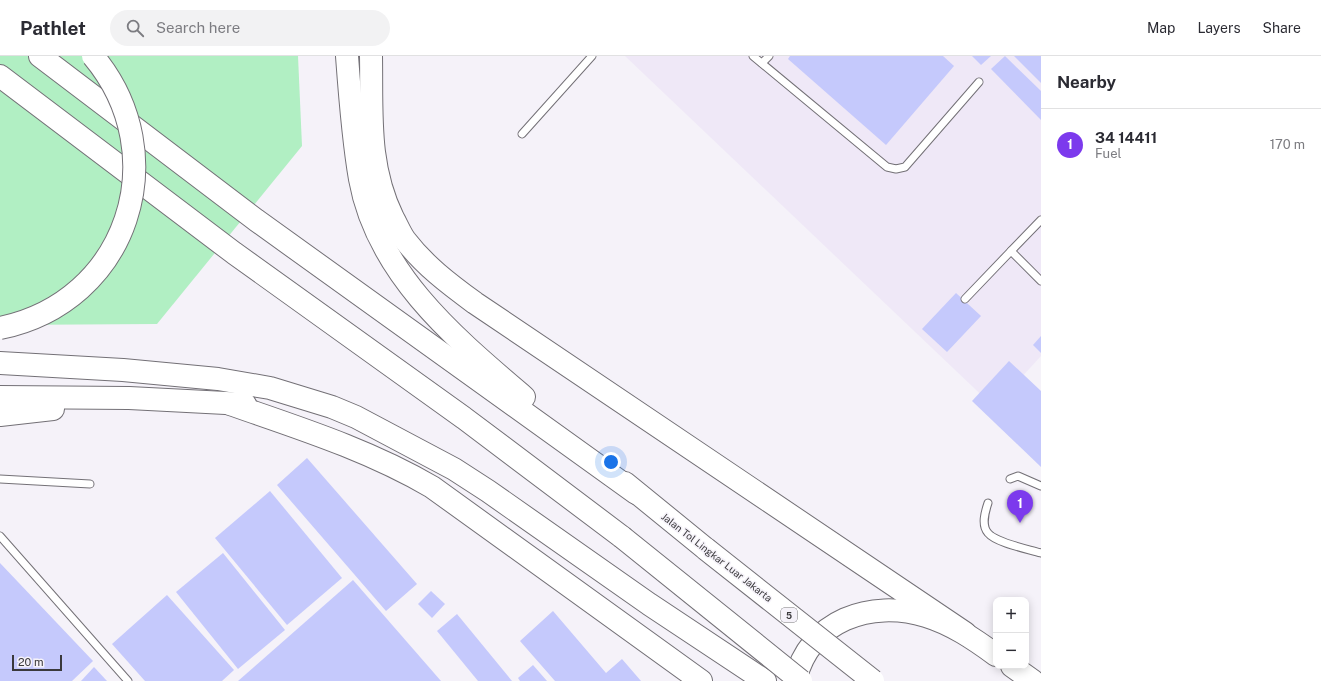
<!DOCTYPE html>
<html lang="en">
<head>
<meta charset="utf-8">
<style>
  :root { --surface:#fff; --page:#f2f2f3; --text:#2b2b33; --muted:#7c7c81; --line:#e1e1e2; --accent:#7c3aed }
  body { margin:0; font-family:"Public Sans",sans-serif; background:var(--page); color:var(--text) }
  .controls { position:absolute; right:12px; bottom:12px; display:grid; overflow:hidden; border-radius:8px; box-shadow:0 2px 10px #0003 }
  .controls button { width:36px; height:36px; display:grid; place-items:center; padding:0; border:0; border-bottom:1px solid var(--line); background:var(--surface); color:var(--text); font:20px sans-serif }
  .scale { position:absolute; left:12px; bottom:10px; width:50px; box-sizing:border-box; padding-left:4px; border:2px solid #3a393c; border-top:0; font-size:11px; line-height:14px; white-space:nowrap; color:#3a393c; -webkit-text-stroke:3px #f5f2f9; paint-order:stroke }
  .you { position:absolute; left:611px; top:406px; width:14px; height:14px; margin:-10px; border:3px solid #fff; border-radius:50%; background:#1a73e8; box-shadow:0 0 0 6px #1a73e833 }
  .badge { display:grid; place-items:center; width:26px; height:26px; border-radius:50%; background:var(--accent); color:#fff; font-size:13px; font-weight:700 }
  .pin { position:absolute; translate:-50% -33px; filter:drop-shadow(0 1px 2px #0008) }
  .pin::after { content:''; position:absolute; top:21px; width:14px; height:12px; background:inherit; clip-path:polygon(0 0,100% 0,50% 100%) }
  .list { margin:0; padding:0; list-style:none }
  h2 { display:flex; justify-content:space-between; align-items:center; height:52px; margin:0; padding:0 16px; font-size:17px }
  h2 small { font-size:13px; font-weight:400; color:var(--muted) }
  .list li { display:grid; grid-template-columns:26px 1fr auto; gap:12px; align-items:center; box-sizing:border-box; height:72px; padding:0 16px; border-top:1px solid var(--line) }
  .list b { display:block; font-size:15px; white-space:nowrap }
  .list p { margin:0; font-size:13px; white-space:nowrap; color:var(--muted) }
  .list em { font-size:13px; font-style:normal; color:var(--muted) }
  .icon { flex:none; width:22px; height:22px; fill:none; stroke:currentColor; stroke-width:2; stroke-linecap:round; stroke-linejoin:round }
  .map { position:relative; flex:none; width:1041px; height:625px; overflow:hidden }
  header { display:flex; align-items:center; gap:24px; box-sizing:border-box; height:56px; padding:0 20px; background:var(--surface); border-bottom:1px solid var(--line) }
  header strong { font-size:19px }
  nav { display:flex; gap:22px; margin-inline-start:auto; font-size:14px }
  .search { width:280px; height:36px; background:var(--page); display:flex; align-items:center; gap:10px; box-sizing:border-box; padding:0 14px; border-radius:22px; color:var(--muted); font-size:15px }
  main { display:flex }
  aside { flex:1; background:var(--surface) }
  .map>svg:first-child { display:block }
  .built { fill:#efe8f7 }
  .green { fill:#b1efc3 }
  .building { fill:#c5c9fc }
  .lines { fill:none; stroke-linecap:round; stroke-linejoin:round }
  .service-casing { stroke:#737076; stroke-width:9 }
  .primary-casing { stroke:#737076; stroke-width:24 }
  .motorway-casing { stroke:#737076; stroke-width:24 }
  .service { stroke:#fff; stroke-width:7 }
  .primary { stroke:#fff; stroke-width:22 }
  .motorway { stroke:#fff; stroke-width:22 }
  .motorway-bridge-casing { stroke:#737076; stroke-width:24; stroke-linecap:butt }
  .motorway-bridge { stroke:#fff; stroke-width:22 }
  .labels { text-anchor:middle; dominant-baseline:central; stroke-width:3; stroke-linejoin:round; paint-order:stroke }
  .shield { fill:#f5f2f9; stroke:#727075; stroke-width:1 }
  .shield-label { font-size:9px; font-weight:bold; fill:#3a393c }
  .street-label { font-size:10px; fill:#3a393c; stroke:#f5f2f9 }
</style>
</head>
<body>
<header>
<strong>Pathlet</strong>
<div class="search"><svg class="icon" aria-label="search" viewBox="0 0 24 24"><circle cx="10" cy="10" r="6"/><path d="M15 15l6 6"/></svg>Search here</div>
<nav><a>Map</a><a>Layers</a><a>Share</a></nav>
</header>
<main>
<div class="map">
<svg width="1041" height="625" viewBox="0 0 1041 625">
  <rect width="100%" height="100%" fill="#f5f2f9"/>
  <!-- built -->
  <path class="built" d="M 625,0 L 1041,0 L 1041,300 L 994,351 Z"/>
  <!-- green -->
  <path class="green" d="M 0,0 L 298,0 L 302,90 L 157,268 L 0,269 Z"/>
  <!-- building -->
  <g class="building">
    <path d="M 790,0 L 943,0 L 954,10 L 886,89 L 788,3 Z"/>
    <path d="M 972,0 L 991,0 L 981,9 Z"/>
    <path d="M 1005,0 L 1041,35 L 1041,64 L 991,13 Z"/>
    <path d="M 1014,0 L 1041,0 L 1041,27 Z"/>
    <path d="M 956,237 L 981,260 L 947,296 L 922,273 Z"/>
    <path d="M 1041,280 L 1041,297 L 1033,289 Z"/>
    <path d="M 1009,305 L 1041,335 L 1041,411 L 972,345 Z"/>
    <path d="M 307,402 L 417,528 L 386,555 L 277,429 Z"/>
    <path d="M 270,435 L 342,522 L 287,569 L 215,482 Z"/>
    <path d="M 223,497 L 285,574 L 238,613 L 176,536 Z"/>
    <path d="M 0,507 L 93,605 L 72,625 L 0,625 Z"/>
    <path d="M 353,524 L 441,625 L 238,625 Z"/>
    <path d="M 431,535 L 445,548 L 432,562 L 418,548 Z"/>
    <path d="M 167,539 L 234,614 L 222,625 L 145,625 L 112,588 Z"/>
    <path d="M 553,555 L 606,617 L 622,603 L 641,625 L 555,625 L 520,585 Z"/>
    <path d="M 457,558 L 512,625 L 478,625 L 437,575 Z"/>
    <path d="M 533,609 L 547,625 L 520,625 L 518,622 Z"/>
    <path d="M 94,611 L 107,625 L 81,625 Z"/>
  </g>
  <g class="lines">
    <!-- service casing -->
    <g class="service-casing">
      <g id="service">
        <path d="M 753,0 L 887,111 L 896,113 L 905,111 L 979,26"/>
        <path d="M 762,7 L 769,0"/>
        <path d="M 522,78 L 592,0"/>
        <path d="M 1011,195 L 1041,164"/>
        <path d="M 965,243 L 1011,195 L 1041,225"/>
        <path d="M 0,423 L 90,428"/>
        <path d="M 1010,423 L 1018,420 L 1041,430"/>
        <path d="M 988,447 C 985,456 981,469 988,477 C 996,487 1028,493 1041,497"/>
        <path d="M 0,480 L 128,625"/>
      </g>
    </g>
    <!-- primary casing -->
    <g class="primary-casing">
      <g id="primary">
        <path d="M 1012,610 L 1033,625"/>
        <path d="M 795,625 C 809,564 871,543 926,560 C 952,568 974,583 996,599"/>
      </g>
    </g>
    <!-- motorway casing -->
    <g class="motorway-casing">
      <g id="motorway">
        <path d="M 40,0 L 256,164 L 636,437"/>
        <path d="M 347,0 C 350,41 353,83 360,123 C 377,218 455,282 524,341"/>
        <path d="M 371,0 C 372,57 367,109 393,162 C 397,169 400,177 405,184 C 424,209 449,228 475,247 L 965,577"/>
        <path d="M 0,20 L 234,197 L 464,362 L 622,481"/>
        <path d="M 0,307 L 123,314 L 218,323 L 270,332 L 332,351 L 356,361 L 454,413 L 488,435 L 649,548 L 765,625"/>
        <path d="M 0,341 L 129,342 L 245,348"/>
        <path d="M 230,348 C 299,372 369,394 432,431 L 701,625"/>
        <path d="M 0,359 L 53,353"/>
        <path d="M 625,427 L 706,493"/>
      </g>
    </g>
    <!-- service -->
    <use href="#service" class="service"/>
    <!-- primary -->
    <use href="#primary" class="primary"/>
    <!-- motorway -->
    <use href="#motorway" class="motorway"/>
    <!-- motorway-bridge casing -->
    <g class="motorway-bridge-casing">
      <g id="motorway-bridge">
        <path d="M 0,272 C 128,246 176,99 93,0"/>
        <path d="M 622,481 L 801,625"/>
        <path d="M 706,493 L 873,625"/>
      </g>
    </g>
    <!-- motorway-bridge -->
    <use href="#motorway-bridge" class="motorway-bridge"/>
  </g>
  <g class="labels">
    <!-- shield labels -->
    <rect class="shield" x="781" y="552" width="16" height="14" rx="3"/>
    <g class="shield-label">
      <text x="789" y="559">5</text>
    </g>
    <!-- street labels -->
    <g class="street-label">
      <text transform="translate(717 501) rotate(38)">Jalan Tol Lingkar Luar Jakarta</text>
    </g>
  </g>
</svg>
<div class="controls">
<button>+</button>
<button>−</button>
</div>
<div class="scale">20 m</div>
<div class="you"></div>
<div class="pin badge" style="left:1020px;top:467px">1</div>
</div>
<aside>
<h2>Nearby<small></small></h2>
<ul class="list">
<li><span class="badge">1</span><div><b>34 14411</b><p>Fuel</p></div><em>170 m</em></li>
</ul>
</aside>
</main>
</body>
</html>
